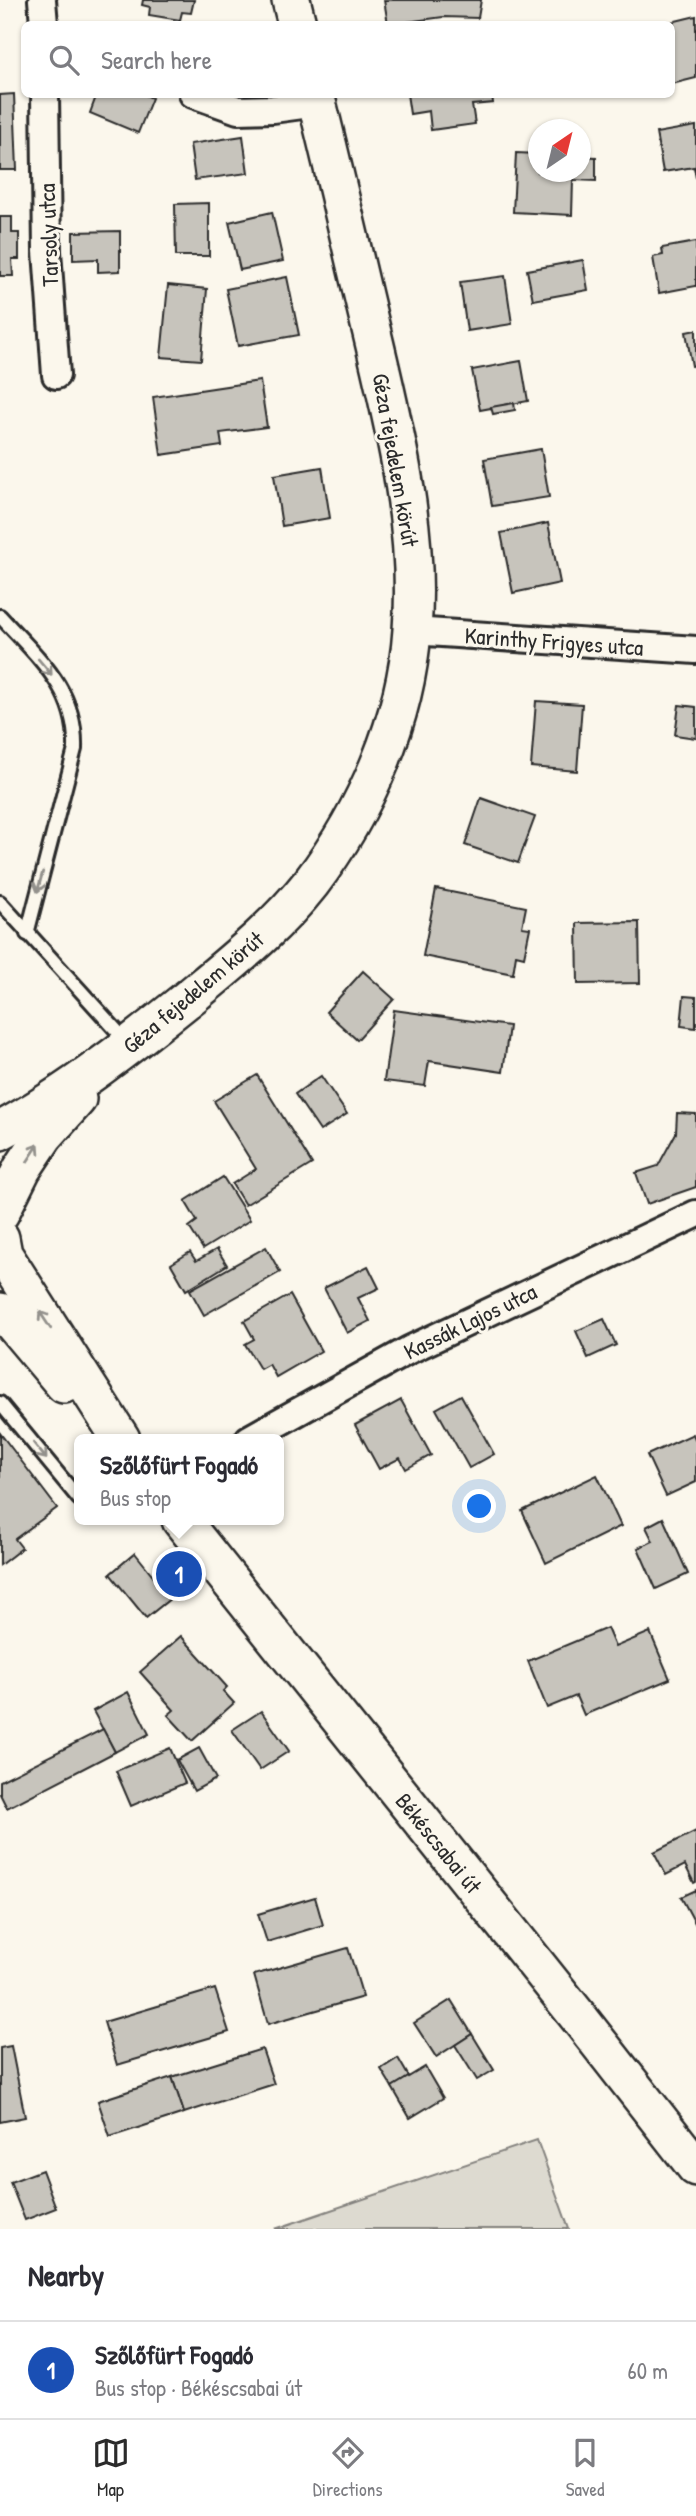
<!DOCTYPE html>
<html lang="en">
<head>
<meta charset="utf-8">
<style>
  :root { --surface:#fff; --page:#f7f7f7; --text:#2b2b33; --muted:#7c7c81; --line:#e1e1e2; --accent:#2b2b2b }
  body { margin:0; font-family:"Patrick Hand",sans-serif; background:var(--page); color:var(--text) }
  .compass { position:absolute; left:528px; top:119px; width:63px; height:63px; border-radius:50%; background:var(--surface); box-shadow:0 2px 5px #0004; rotate:35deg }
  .you { position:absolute; left:480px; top:1507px; width:24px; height:24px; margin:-18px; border:5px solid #fff; border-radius:50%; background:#1a73e8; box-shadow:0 0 0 10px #1a73e833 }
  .badge { display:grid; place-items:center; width:46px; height:46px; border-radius:50%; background:var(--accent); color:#fff; font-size:23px; font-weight:700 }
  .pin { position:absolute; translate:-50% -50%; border:4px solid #fff; box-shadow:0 2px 7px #0006 }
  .popup { position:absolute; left:74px; top:1434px; width:210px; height:91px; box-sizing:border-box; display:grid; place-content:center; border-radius:10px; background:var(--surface); filter:drop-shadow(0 2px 5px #0005); font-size:23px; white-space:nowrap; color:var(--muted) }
  .popup b { font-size:26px; color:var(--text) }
  .popup::after { content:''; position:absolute; left:50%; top:100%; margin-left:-14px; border:14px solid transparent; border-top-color:var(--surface) }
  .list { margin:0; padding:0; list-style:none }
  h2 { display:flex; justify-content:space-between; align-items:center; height:91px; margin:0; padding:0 28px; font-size:30px }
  h2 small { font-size:23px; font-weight:400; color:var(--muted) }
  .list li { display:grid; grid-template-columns:46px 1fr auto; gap:21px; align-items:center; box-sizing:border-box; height:98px; padding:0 28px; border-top:2px solid var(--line) }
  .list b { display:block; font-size:26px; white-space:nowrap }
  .list p { margin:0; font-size:23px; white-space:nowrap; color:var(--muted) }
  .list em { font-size:23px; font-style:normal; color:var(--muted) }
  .icon { flex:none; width:38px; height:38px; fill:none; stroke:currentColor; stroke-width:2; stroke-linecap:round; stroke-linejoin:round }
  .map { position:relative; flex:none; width:696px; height:2229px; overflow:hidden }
  .search { position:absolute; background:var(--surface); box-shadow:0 2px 5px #0004; left:21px; right:21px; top:21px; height:77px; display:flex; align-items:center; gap:18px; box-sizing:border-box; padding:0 24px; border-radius:10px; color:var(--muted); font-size:26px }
  .sheet { height:189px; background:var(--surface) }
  nav { display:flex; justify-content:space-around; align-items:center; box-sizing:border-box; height:98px; border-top:2px solid var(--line); background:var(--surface); font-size:19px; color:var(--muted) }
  nav a { display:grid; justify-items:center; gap:4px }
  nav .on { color:var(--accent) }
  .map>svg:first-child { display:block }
  .green { fill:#dddad0; stroke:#84827e; stroke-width:2 }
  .building { fill:#c7c4bc; stroke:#2b2b2b; stroke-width:2 }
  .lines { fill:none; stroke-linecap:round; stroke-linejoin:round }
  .lane-casing { stroke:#2b2b2b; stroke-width:18 }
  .street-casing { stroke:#2b2b2b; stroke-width:32 }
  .secondary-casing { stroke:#2b2b2b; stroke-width:42 }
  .lane { stroke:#fbf7ec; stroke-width:12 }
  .street { stroke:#fbf7ec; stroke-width:26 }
  .secondary { stroke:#fbf7ec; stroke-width:37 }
  .oneway { stroke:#93918c }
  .labels { text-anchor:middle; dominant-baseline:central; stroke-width:6; stroke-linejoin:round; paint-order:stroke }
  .street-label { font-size:23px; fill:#2b2b2b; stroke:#fbf7ec }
</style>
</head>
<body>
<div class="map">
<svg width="696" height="2229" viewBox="0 0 696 2229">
  <rect width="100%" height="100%" fill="#fbf7ec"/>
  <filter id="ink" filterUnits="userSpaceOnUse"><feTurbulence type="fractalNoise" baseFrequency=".0143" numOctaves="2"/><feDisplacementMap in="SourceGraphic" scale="14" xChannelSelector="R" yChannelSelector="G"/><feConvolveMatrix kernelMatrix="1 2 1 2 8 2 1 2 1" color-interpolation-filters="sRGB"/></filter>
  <g filter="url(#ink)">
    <!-- green -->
    <path class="green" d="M 537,2140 L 569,2229 L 275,2229 Z"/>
    <!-- building -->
    <g class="building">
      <path d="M 143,0 L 194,0 L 191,13 L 182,12 L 180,20 L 149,15 L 150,7 L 142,5 Z"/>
      <path d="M 384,0 L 481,0 L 478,18 L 443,17 L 392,24 L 388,24 Z"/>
      <path d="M 696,16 L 696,78 L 672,84 L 672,24 L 663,24 Z"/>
      <path d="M 14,94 L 17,170 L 0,170 L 0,95 Z"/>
      <path d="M 97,94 L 144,94 L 152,98 L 138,133 L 90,113 Z"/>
      <path d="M 407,94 L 492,94 L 493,103 L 472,105 L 475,124 L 431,130 L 429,111 L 410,114 Z"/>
      <path d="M 696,126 L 696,178 L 694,167 L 663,172 L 656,133 Z"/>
      <path d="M 243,136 L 248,173 L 195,180 L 190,144 Z"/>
      <path d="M 516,153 L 538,154 L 538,172 L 580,172 L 580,156 L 596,157 L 596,181 L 573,180 L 572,215 L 513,212 Z"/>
      <path d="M 209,203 L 209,256 L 176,256 L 175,204 Z"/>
      <path d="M 272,212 L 283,261 L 240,270 L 229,222 Z"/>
      <path d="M 0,217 L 12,217 L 12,233 L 19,233 L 19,259 L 12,259 L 13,276 L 0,276 Z"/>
      <path d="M 120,231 L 120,271 L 98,272 L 98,259 L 73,260 L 73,232 Z"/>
      <path d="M 696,242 L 696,286 L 659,293 L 653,257 L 663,255 L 662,248 Z"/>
      <path d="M 583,260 L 588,290 L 533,300 L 527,270 Z"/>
      <path d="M 505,276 L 512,324 L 467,331 L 460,282 Z"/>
      <path d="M 287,277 L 299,335 L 238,346 L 226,289 Z"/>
      <path d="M 168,285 L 207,289 L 201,360 L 161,357 Z"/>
      <path d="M 696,330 L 696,365 L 692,366 L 686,332 Z"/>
      <path d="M 521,361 L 528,401 L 480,410 L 472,370 Z"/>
      <path d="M 260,381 L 267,427 L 220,433 L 222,446 L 161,455 L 153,397 Z"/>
      <path d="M 514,403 L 515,410 L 493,414 L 491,407 Z"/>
      <path d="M 541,449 L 549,497 L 492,506 L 484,459 Z"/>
      <path d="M 322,467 L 330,518 L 282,526 L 274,475 Z"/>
      <path d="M 548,523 L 560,583 L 513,593 L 501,533 Z"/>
      <path d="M 536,701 L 582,704 L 577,771 L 531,767 Z"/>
      <path d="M 679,705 L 696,707 L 696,738 L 675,735 Z"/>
      <path d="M 481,798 L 535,817 L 518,863 L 465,845 Z"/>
      <path d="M 436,889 L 526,907 L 522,927 L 530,928 L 524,957 L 516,955 L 513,974 L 423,956 Z"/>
      <path d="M 639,922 L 640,983 L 578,984 L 577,923 Z"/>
      <path d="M 363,971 L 394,999 L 357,1040 L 326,1012 Z"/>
      <path d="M 684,996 L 696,997 L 696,1028 L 681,1026 Z"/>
      <path d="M 394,1010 L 509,1026 L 503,1072 L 429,1061 L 425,1086 L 384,1081 Z"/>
      <path d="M 257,1075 L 312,1164 L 245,1205 L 232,1184 L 256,1169 L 214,1101 Z"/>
      <path d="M 321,1076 L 347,1114 L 320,1131 L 295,1094 Z"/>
      <path d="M 677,1113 L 696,1114 L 696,1187 L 647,1204 L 636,1173 L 658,1166 L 676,1133 Z"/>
      <path d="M 223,1177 L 250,1220 L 203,1249 L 189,1227 L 197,1221 L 185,1201 Z"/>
      <path d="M 266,1247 L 280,1272 L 204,1315 L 190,1290 Z"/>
      <path d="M 217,1249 L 227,1265 L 186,1290 L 171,1264 L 190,1252 L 196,1261 Z"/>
      <path d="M 368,1266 L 379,1288 L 358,1298 L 370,1321 L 347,1333 L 324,1288 Z"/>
      <path d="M 290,1295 L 321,1351 L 276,1377 L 269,1364 L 260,1369 L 245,1344 L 254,1339 L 244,1321 Z"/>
      <path d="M 604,1319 L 616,1345 L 588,1358 L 576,1331 Z"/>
      <path d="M 461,1395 L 494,1454 L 469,1468 L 436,1409 Z"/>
      <path d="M 401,1400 L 431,1455 L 406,1469 L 400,1458 L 379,1469 L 355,1425 Z"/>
      <path d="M 0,1433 L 57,1508 L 15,1539 L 22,1548 L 0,1565 Z"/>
      <path d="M 693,1434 L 696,1441 L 696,1482 L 666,1496 L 647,1455 Z"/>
      <path d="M 597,1475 L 621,1526 L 546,1563 L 522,1511 Z"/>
      <path d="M 663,1518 L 688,1574 L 656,1589 L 638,1548 L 653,1541 L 646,1527 Z"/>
      <path d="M 135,1553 L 171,1598 L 146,1618 L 110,1574 Z"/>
      <path d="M 607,1628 L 615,1647 L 650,1632 L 670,1679 L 584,1715 L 576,1696 L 547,1708 L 528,1661 Z"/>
      <path d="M 181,1636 L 227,1687 L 223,1691 L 234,1703 L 192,1741 L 168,1715 L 174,1710 L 140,1672 Z"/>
      <path d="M 128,1692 L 149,1734 L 115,1752 L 93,1711 Z"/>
      <path d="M 261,1711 L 289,1751 L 260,1770 L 232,1730 Z"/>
      <path d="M 103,1729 L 115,1752 L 7,1808 L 0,1794 L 0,1781 Z"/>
      <path d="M 170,1748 L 185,1783 L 131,1806 L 116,1771 Z"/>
      <path d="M 199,1748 L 216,1779 L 194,1791 L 177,1760 Z"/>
      <path d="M 696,1831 L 696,1882 L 694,1883 L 685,1865 L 666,1875 L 654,1852 Z"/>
      <path d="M 696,1890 L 696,1925 L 681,1897 Z"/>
      <path d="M 315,1897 L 323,1925 L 267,1942 L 258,1914 Z"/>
      <path d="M 348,1948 L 363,1997 L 268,2024 L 254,1975 Z"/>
      <path d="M 215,1989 L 229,2032 L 117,2065 L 104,2022 Z"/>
      <path d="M 451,2000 L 472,2034 L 436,2057 L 414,2023 Z"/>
      <path d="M 472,2034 L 494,2070 L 477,2080 L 455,2045 Z"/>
      <path d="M 11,2046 L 25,2117 L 0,2122 L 0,2048 Z"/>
      <path d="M 262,2049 L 274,2084 L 184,2113 L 172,2077 Z"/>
      <path d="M 398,2058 L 409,2077 L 392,2087 L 381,2069 Z"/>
      <path d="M 425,2067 L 443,2098 L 410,2118 L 392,2087 Z"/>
      <path d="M 172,2077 L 184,2113 L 110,2137 L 98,2101 Z"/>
      <path d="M 42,2170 L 56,2208 L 25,2220 L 10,2182 Z"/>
    </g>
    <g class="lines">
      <!-- lane casing -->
      <g class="lane-casing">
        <g id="lane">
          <path d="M 0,616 C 38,658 77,689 75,749 L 27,934"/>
          <path d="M 0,902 L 127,1042"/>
          <path d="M 0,1403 L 79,1499"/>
        </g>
      </g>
      <!-- street casing -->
      <g class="street-casing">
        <g id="street">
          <path d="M 42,0 L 44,24"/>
          <path d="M 45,94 L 47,251 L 56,375"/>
          <path d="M 193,94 L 238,110 L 273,109 L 317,103"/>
          <path d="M 412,631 L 696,650"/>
          <path d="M 249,1439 L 409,1350 L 696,1214"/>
        </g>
      </g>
      <!-- secondary casing -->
      <g class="secondary-casing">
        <g id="secondary">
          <path d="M 291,0 L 297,24"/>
          <path d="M 0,1131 C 70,1093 133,1043 195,993 C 236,959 278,925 311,883 C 365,812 406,720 412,630 C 420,530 395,430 372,333 C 353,254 335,174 315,94"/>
          <path d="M 0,1213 L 22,1169 L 44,1136 L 77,1099"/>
          <path d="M 0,1238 L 3,1254 L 121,1439"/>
          <path d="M 0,1312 L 11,1321 L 64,1384"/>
          <path d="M 181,1520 L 580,2019 L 696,2167"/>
        </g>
      </g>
      <!-- lane -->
      <use href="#lane" class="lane"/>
      <!-- street -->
      <use href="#street" class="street"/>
      <!-- secondary -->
      <use href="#secondary" class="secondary"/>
    </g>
    <!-- one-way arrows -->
    <defs><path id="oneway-shaft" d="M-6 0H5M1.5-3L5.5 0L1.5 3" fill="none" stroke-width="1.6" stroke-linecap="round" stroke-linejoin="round" transform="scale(1.75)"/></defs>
    <g class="oneway">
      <use href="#oneway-shaft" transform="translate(45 667) rotate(50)"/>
      <use href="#oneway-shaft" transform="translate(40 882) rotate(105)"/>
      <use href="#oneway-shaft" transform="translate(33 1153) rotate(-57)"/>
      <use href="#oneway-shaft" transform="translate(45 1320) rotate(-123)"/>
      <use href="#oneway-shaft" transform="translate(40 1451) rotate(51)"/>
    </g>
  </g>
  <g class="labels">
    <!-- street labels -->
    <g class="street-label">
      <text transform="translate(48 235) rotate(-92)">Tarsoly utca</text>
      <text transform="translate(396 460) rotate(80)">Géza fejedelem körút</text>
      <text transform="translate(554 641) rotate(4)">Karinthy Frigyes utca</text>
      <text transform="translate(193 992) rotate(-40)">Géza fejedelem körút</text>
      <text transform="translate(470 1321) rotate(-26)">Kassák Lajos utca</text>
      <text transform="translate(439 1843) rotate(51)">Békéscsabai út</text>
    </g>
  </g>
</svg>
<svg class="compass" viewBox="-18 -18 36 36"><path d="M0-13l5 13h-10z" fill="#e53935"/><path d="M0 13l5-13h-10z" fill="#7c7c81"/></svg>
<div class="you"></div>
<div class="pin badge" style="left:179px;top:1574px;background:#1a4fb4">1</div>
<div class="popup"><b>Szőlőfürt Fogadó</b>Bus stop</div>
<div class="search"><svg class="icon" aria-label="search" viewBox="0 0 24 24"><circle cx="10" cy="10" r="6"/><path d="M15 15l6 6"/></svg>Search here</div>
</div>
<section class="sheet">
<h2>Nearby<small></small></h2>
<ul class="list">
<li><span class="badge" style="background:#1a4fb4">1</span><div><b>Szőlőfürt Fogadó</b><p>Bus stop · Békéscsabai út</p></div><em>60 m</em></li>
</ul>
</section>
<nav>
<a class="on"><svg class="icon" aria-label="map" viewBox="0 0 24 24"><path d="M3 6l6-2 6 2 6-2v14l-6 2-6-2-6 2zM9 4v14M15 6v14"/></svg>Map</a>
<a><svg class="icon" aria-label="directions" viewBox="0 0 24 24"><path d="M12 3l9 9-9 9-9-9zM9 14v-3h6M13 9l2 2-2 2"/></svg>Directions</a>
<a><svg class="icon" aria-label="saved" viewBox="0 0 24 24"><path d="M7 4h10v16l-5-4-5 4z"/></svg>Saved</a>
</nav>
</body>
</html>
